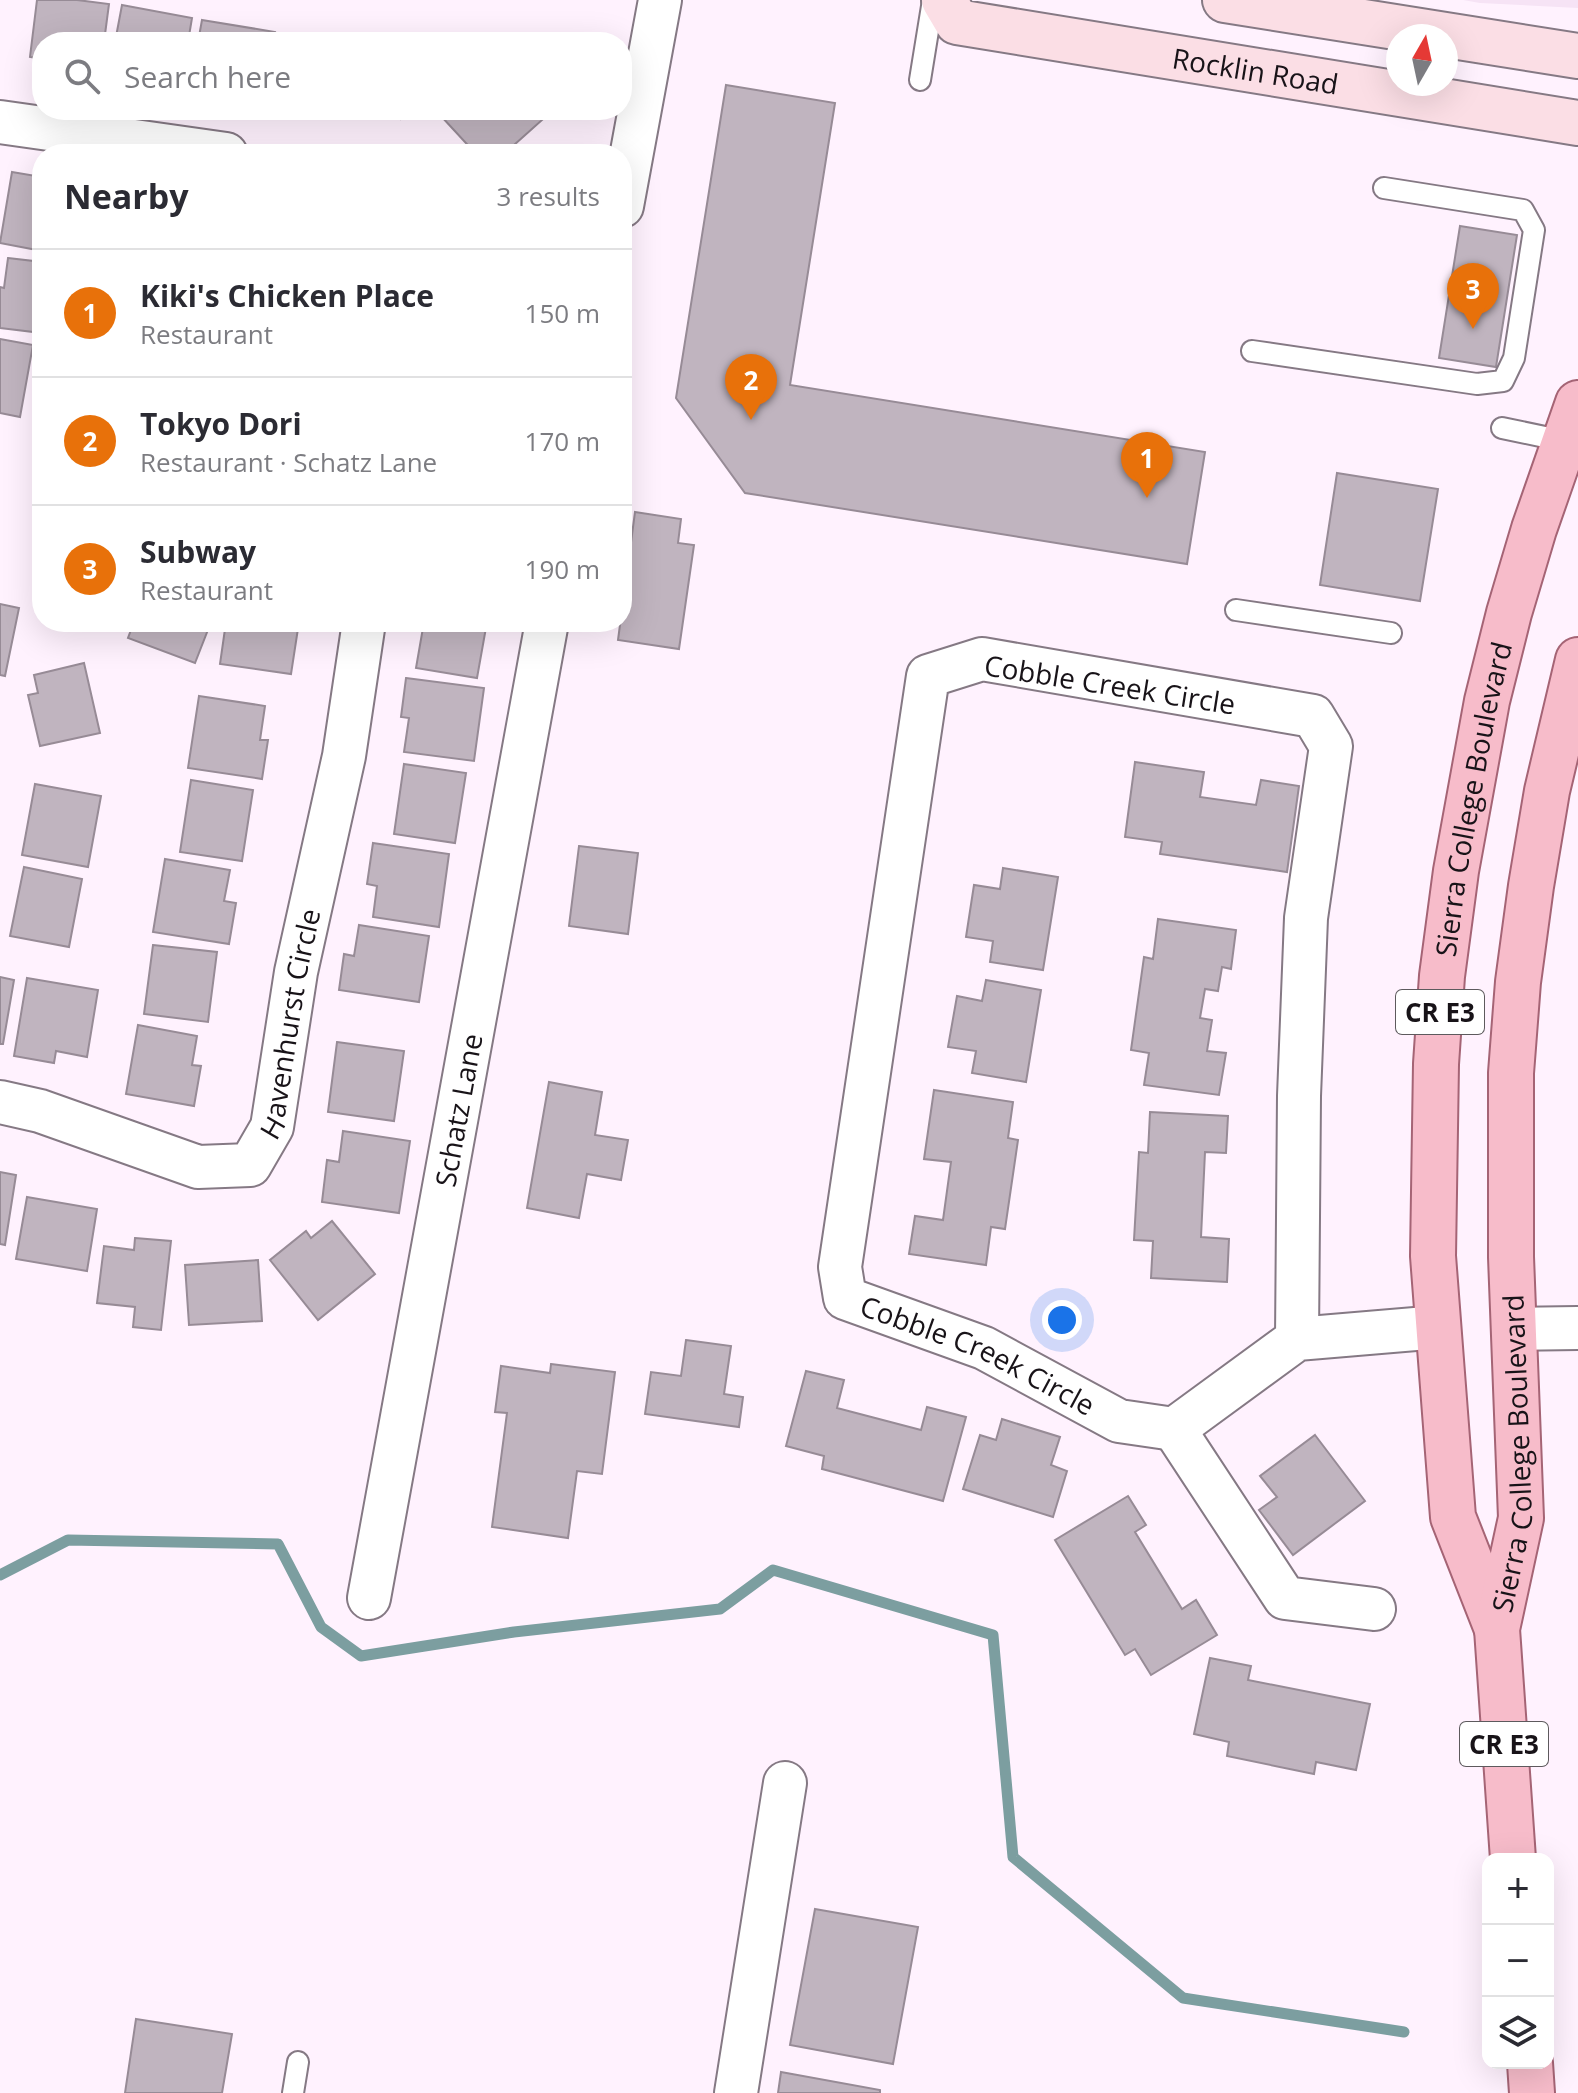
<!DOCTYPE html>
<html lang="en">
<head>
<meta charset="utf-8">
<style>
  :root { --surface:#fff; --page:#f7f7f7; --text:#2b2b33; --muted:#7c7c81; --line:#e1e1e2; --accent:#111827 }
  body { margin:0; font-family:"Open Sans",sans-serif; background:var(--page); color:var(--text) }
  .controls { position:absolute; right:24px; bottom:24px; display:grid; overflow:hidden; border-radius:16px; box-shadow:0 8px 32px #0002 }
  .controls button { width:72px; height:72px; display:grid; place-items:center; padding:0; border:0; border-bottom:2px solid var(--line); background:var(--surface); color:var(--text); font:40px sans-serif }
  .compass { position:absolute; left:1386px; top:24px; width:72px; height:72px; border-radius:50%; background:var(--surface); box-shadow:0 8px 32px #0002; rotate:9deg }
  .you { position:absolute; left:1062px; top:1320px; width:28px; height:28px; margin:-20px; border:6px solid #fff; border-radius:50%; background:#1a73e8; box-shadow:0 0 0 12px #1a73e833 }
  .badge { display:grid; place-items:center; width:52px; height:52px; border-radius:50%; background:var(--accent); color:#fff; font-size:26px; font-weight:700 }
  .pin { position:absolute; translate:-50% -66px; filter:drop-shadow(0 2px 4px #0008) }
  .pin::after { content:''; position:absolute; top:42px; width:28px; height:24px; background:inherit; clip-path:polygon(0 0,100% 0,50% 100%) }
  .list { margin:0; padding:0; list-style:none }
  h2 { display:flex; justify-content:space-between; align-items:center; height:104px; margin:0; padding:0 32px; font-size:34px }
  h2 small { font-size:26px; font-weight:400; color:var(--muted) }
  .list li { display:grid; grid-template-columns:52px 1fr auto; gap:24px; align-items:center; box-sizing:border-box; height:128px; padding:0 32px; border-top:2px solid var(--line) }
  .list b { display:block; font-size:30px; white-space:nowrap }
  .list p { margin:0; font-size:26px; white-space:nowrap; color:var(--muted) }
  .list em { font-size:26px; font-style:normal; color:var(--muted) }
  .icon { flex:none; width:44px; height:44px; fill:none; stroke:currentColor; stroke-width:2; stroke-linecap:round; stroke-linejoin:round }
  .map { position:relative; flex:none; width:1578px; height:2093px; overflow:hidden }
  .search { position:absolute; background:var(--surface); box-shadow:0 8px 32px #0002; left:32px; top:32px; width:600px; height:88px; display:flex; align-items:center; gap:20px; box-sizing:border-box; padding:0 28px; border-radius:32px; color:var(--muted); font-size:30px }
  .panel { position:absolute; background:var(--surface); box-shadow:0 8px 32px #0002; left:32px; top:144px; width:600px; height:488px; border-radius:32px }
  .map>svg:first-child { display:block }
  .built { fill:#f6e3f5 }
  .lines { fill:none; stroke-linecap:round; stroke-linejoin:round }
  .stream { stroke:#7c9ea0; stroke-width:11 }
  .building { fill:#c0b4bf; stroke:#978b96; stroke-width:2 }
  .service-casing { stroke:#857984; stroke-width:24 }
  .minor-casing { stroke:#857984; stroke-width:46 }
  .secondary-casing { stroke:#857984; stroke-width:48 }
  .primary-casing { stroke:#a56475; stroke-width:48 }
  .service { stroke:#fff; stroke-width:20 }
  .minor { stroke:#fff; stroke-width:42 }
  .secondary { stroke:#fbdee5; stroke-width:44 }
  .primary { stroke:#f7bcca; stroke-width:44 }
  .labels { text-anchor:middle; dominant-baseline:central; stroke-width:6; stroke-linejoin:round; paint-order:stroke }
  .shield { fill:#fff; stroke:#5d5a5d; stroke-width:2 }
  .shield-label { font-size:26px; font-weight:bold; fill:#181318 }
  .street-label { font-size:28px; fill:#181318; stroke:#fff }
</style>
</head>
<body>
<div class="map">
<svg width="1578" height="2093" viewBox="0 0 1578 2093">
  <rect width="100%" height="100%" fill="#fff2fe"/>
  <!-- built -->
  <path class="built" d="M 1463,0 L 1578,0 L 1578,8 L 1480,3 Z"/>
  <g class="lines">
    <!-- stream -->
    <path class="stream" d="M 0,1575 L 68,1540 L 278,1544 L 321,1627 L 361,1656 L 514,1632 L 720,1609 L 773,1570 L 993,1635 L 1013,1857 L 1183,1998 L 1404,2032"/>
  </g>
  <!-- building -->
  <g class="building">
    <path d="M 37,0 L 77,0 L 109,4 L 104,42 L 42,42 L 42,59 L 30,57 Z"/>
    <path d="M 122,5 L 192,18 L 188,42 L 115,42 Z"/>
    <path d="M 202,20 L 275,32 L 273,42 L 198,42 Z"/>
    <path d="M 375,34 L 415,42 L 374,42 Z"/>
    <path d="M 726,85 L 835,103 L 790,385 L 1205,452 L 1187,564 L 745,493 L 676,398 Z"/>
    <path d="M 315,110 L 347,110 L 347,114 Z"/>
    <path d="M 360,110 L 402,110 L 400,119 Z"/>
    <path d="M 448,110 L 533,110 L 542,120 L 504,154 L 476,154 L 441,116 Z"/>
    <path d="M 12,172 L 42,177 L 42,251 L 0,243 Z"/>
    <path d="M 1460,226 L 1517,235 L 1496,367 L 1439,358 Z"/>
    <path d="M 8,258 L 42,262 L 42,333 L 0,328 L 0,287 L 4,288 Z"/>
    <path d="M 0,339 L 33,345 L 20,417 L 0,413 Z"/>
    <path d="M 1337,473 L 1438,489 L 1420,601 L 1320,585 Z"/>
    <path d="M 635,512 L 681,519 L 678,543 L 694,545 L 679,649 L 618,640 Z"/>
    <path d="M 0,604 L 19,608 L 5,676 L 0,675 Z"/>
    <path d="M 134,622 L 211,622 L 195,663 L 128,638 Z"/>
    <path d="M 226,622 L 299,622 L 291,674 L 220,664 Z"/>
    <path d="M 424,622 L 487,622 L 477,678 L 416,668 Z"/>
    <path d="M 84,663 L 100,733 L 40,746 L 28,695 L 38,693 L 34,675 Z"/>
    <path d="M 406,678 L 484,688 L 474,761 L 404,752 L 409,718 L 401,717 Z"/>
    <path d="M 199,696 L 265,706 L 260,740 L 268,740 L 262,779 L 188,768 Z"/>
    <path d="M 1135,762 L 1204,772 L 1200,797 L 1256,805 L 1261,780 L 1299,786 L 1287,872 L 1160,854 L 1162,842 L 1125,837 Z"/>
    <path d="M 404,764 L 466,773 L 455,843 L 394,834 Z"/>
    <path d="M 191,780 L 253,790 L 242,861 L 180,852 Z"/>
    <path d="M 35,784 L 101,796 L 88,867 L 22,855 Z"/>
    <path d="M 373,843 L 449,854 L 439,927 L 373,917 L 377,886 L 367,884 Z"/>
    <path d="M 579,846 L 638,853 L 628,934 L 569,926 Z"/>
    <path d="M 165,859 L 230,870 L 224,901 L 236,903 L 229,944 L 153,932 Z"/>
    <path d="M 24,867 L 82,879 L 69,947 L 10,936 Z"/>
    <path d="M 1003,868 L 1058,877 L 1043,970 L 990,962 L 993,941 L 966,937 L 974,885 L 1000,889 Z"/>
    <path d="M 1158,919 L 1236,930 L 1231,969 L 1222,967 L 1218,991 L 1205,989 L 1200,1018 L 1212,1020 L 1207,1051 L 1226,1053 L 1219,1095 L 1144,1085 L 1149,1053 L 1131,1050 L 1144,957 L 1153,959 Z"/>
    <path d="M 359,925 L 429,936 L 419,1002 L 339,990 L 344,954 L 354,956 Z"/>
    <path d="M 153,945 L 217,952 L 208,1022 L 144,1014 Z"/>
    <path d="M 0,977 L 14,980 L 3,1044 L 0,1044 Z"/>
    <path d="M 27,978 L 98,990 L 87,1057 L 56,1051 L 54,1063 L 14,1056 Z"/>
    <path d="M 986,980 L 1041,990 L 1026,1082 L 972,1073 L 976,1051 L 948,1047 L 957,996 L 982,1001 Z"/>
    <path d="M 138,1025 L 197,1036 L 192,1065 L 201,1066 L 194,1106 L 126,1094 Z"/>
    <path d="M 337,1042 L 404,1051 L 394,1121 L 328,1112 Z"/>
    <path d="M 549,1082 L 602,1092 L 595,1135 L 628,1140 L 621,1180 L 587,1174 L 579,1218 L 527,1208 Z"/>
    <path d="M 934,1090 L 1013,1102 L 1008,1138 L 1018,1140 L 1005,1229 L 991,1227 L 986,1265 L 909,1254 L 915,1216 L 943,1220 L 951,1162 L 924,1159 Z"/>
    <path d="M 1150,1112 L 1228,1116 L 1226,1153 L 1205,1152 L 1201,1237 L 1229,1239 L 1227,1282 L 1151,1278 L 1153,1241 L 1134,1240 L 1139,1152 L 1148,1153 Z"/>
    <path d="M 343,1131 L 410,1141 L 399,1213 L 322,1202 L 327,1160 L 339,1162 Z"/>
    <path d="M 0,1172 L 16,1175 L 5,1245 L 0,1244 Z"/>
    <path d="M 27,1197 L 97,1209 L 87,1271 L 16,1259 Z"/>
    <path d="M 332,1221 L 375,1274 L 318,1320 L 270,1260 L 306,1231 L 311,1238 Z"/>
    <path d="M 135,1238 L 171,1241 L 161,1330 L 133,1327 L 135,1307 L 97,1303 L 104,1246 L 134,1250 Z"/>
    <path d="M 258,1260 L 262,1321 L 189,1325 L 185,1265 Z"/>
    <path d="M 686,1340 L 731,1346 L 724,1394 L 743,1397 L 739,1427 L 645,1414 L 651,1372 L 681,1376 Z"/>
    <path d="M 551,1364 L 615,1372 L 602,1474 L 577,1471 L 568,1538 L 492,1527 L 507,1413 L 495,1412 L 501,1366 L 550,1373 Z"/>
    <path d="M 806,1371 L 844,1380 L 837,1408 L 921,1430 L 927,1407 L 966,1417 L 943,1501 L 822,1469 L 824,1456 L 786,1446 Z"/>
    <path d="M 1002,1419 L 1060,1437 L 1051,1465 L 1067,1471 L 1053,1517 L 963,1489 L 980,1435 L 996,1440 Z"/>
    <path d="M 1315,1435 L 1365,1501 L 1293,1555 L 1259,1510 L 1277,1497 L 1260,1476 Z"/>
    <path d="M 1128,1496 L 1146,1525 L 1135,1532 L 1182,1609 L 1196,1600 L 1217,1635 L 1151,1675 L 1135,1649 L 1125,1655 L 1055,1540 Z"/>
    <path d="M 1210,1658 L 1251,1666 L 1248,1680 L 1370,1704 L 1356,1770 L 1316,1762 L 1314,1774 L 1227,1756 L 1229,1742 L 1194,1734 Z"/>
    <path d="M 815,1909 L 918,1927 L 893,2064 L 790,2045 Z"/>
    <path d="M 136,2019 L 232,2034 L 222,2093 L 125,2093 Z"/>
    <path d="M 781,2072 L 880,2090 L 880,2093 L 778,2093 Z"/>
  </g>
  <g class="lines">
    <!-- service casing -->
    <g class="service-casing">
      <g id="service">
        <path d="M 920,80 L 933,0"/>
        <path d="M 1252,351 L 1477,384 L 1503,381 L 1514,358 L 1534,230 L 1523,210 L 1384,188"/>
        <path d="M 1502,428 L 1564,441"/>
        <path d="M 1236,610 L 1391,633"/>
        <path d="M 293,2093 L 298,2062"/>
      </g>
    </g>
    <!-- minor casing -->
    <g class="minor-casing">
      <g id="minor">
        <path d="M 0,122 L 226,154"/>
        <path d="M 622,206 L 660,0"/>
        <path id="s1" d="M 0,1102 L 40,1111 L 198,1167 L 250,1165 L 272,1127 L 296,972 L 344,756 L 364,622"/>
        <path d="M 1513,1329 L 1578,1328"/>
        <path id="s2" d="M 1297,1339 L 1299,1096 L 1306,918 L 1331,746 L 1313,716 L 982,659 L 928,676 L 840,1267 L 845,1298 L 984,1348 L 1119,1421 L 1174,1429 L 1297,1339 L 1439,1327"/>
        <path d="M 1174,1429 L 1285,1598 L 1374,1609"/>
        <path id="s3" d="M 369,1598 L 547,622"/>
        <path d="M 736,2093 L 785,1783"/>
      </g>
    </g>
    <!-- secondary casing -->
    <g class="secondary-casing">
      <g id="secondary">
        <path id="s4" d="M 944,0 L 957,22 L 1578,123"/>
        <path d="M 1225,0 L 1578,56"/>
      </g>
    </g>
    <!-- primary casing -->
    <g class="primary-casing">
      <g id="primary">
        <path id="s5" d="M 1497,1629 L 1453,1517 L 1433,1256 L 1436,1064 L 1442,976 L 1456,871 L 1487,701 L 1509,613 L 1534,529 L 1578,403"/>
        <path id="s6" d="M 1513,1859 L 1497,1629 L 1521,1518 L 1511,1257 L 1511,1073 L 1518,982 L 1531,886 L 1547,791 L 1578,660"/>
        <path d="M 1530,2063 L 1532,2093"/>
      </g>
    </g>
    <!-- service -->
    <use href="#service" class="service"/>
    <!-- minor -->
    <use href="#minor" class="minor"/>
    <!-- secondary -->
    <use href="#secondary" class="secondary"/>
    <!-- primary -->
    <use href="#primary" class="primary"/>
  </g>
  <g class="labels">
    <!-- shield labels -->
    <g class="shield">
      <rect x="1396" y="990" width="88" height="44" rx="6"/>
      <rect x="1460" y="1722" width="88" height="44" rx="6"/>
    </g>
    <g class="shield-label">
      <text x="1440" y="1012">CR E3</text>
      <text x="1504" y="1744">CR E3</text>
    </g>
    <!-- street labels -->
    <g class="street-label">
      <text stroke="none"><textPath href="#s4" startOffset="328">Rocklin Road</textPath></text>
      <text transform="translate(1110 684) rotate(9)">Cobble Creek Circle</text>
      <text stroke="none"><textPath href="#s5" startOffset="842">Sierra College Boulevard</textPath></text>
      <text stroke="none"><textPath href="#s1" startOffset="410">Havenhurst Circle</textPath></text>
      <text stroke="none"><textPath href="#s3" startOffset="496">Schatz Lane</textPath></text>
      <text stroke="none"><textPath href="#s2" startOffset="1796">Cobble Creek Circle</textPath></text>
      <text stroke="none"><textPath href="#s6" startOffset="408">Sierra College Boulevard</textPath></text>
    </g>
  </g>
</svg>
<div class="controls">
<button>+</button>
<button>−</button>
<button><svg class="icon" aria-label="layers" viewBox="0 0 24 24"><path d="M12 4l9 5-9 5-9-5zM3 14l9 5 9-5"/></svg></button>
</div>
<svg class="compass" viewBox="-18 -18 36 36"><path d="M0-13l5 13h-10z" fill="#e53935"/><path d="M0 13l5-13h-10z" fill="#7c7c81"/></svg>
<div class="you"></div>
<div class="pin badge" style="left:1147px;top:498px;background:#e8710a">1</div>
<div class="pin badge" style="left:751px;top:420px;background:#e8710a">2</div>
<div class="pin badge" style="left:1473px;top:329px;background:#e8710a">3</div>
<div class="search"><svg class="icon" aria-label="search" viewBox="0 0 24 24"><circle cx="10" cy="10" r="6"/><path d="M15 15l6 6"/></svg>Search here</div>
<section class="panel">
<h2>Nearby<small>3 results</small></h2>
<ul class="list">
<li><span class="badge" style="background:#e8710a">1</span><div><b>Kiki's Chicken Place</b><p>Restaurant</p></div><em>150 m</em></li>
<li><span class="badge" style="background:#e8710a">2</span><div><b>Tokyo Dori</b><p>Restaurant · Schatz Lane</p></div><em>170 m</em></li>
<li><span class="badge" style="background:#e8710a">3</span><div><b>Subway</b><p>Restaurant</p></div><em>190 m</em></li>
</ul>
</section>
</div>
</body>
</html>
